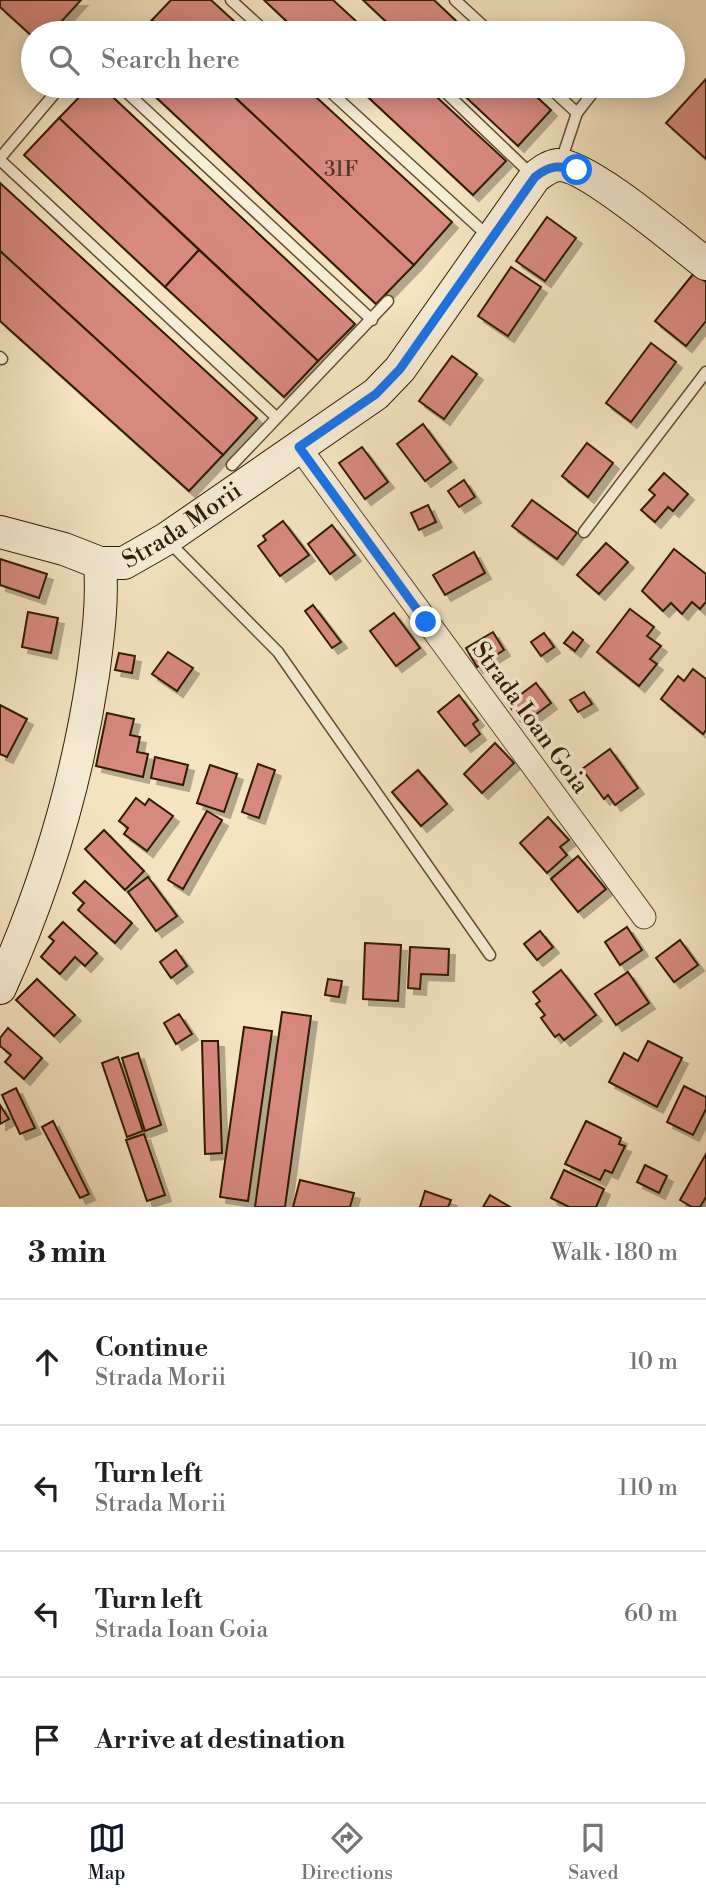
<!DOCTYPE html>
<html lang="en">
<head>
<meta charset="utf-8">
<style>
  :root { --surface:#fff; --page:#f6f6f6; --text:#202124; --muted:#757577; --line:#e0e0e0; --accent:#111827 }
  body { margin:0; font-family:"Libre Bodoni",serif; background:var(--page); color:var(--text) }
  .stop { position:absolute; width:21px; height:21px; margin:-16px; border:5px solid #1a73e8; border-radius:50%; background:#fff }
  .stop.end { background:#1a73e8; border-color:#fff; box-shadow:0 2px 7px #0008 }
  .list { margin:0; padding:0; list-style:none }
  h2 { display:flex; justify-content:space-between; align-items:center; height:91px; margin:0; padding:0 28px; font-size:30px }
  h2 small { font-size:23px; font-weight:400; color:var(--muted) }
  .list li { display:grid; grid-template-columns:46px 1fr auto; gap:21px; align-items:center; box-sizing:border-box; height:126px; padding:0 28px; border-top:2px solid var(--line) }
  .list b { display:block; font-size:26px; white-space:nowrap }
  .list p { margin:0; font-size:23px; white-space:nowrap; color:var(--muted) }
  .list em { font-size:23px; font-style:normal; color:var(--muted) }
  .icon { flex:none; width:38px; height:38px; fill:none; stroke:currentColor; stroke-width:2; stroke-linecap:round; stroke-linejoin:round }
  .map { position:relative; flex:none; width:706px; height:1207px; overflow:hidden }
  .search { position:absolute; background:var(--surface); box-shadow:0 4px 18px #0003; left:21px; right:21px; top:21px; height:77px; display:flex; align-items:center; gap:18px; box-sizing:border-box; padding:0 24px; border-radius:38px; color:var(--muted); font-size:26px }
  .sheet { height:595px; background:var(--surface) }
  nav { display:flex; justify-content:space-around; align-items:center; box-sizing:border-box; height:98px; border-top:2px solid var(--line); background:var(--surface); font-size:19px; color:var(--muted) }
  nav a { display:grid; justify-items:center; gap:4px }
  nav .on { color:var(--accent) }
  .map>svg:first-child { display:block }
  .building { fill:#d78980; stroke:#301b01; stroke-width:2; filter:url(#shadow) }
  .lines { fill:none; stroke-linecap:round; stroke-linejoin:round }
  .lane-casing { stroke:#614d31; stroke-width:13 }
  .street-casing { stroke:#614d31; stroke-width:25 }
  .secondary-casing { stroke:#301b01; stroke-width:34 }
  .lane { stroke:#f8edd7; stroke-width:10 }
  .street { stroke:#f8edd7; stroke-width:23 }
  .secondary { stroke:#f8edd7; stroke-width:32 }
  .route { stroke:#1a73e8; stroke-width:9 }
  .labels { text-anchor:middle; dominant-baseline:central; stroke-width:7; stroke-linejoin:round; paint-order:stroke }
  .number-label { font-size:21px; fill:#5a3621 }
  .street-label { font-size:24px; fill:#301b01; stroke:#f8edd7 }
</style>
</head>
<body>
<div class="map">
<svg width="706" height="1207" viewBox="0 0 706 1207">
  <defs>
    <filter id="shadow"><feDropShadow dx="6" dy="6" stdDeviation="0" flood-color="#0004"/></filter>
  </defs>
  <rect width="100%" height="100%" fill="#f4e4c2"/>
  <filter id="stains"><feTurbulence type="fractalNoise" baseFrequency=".00286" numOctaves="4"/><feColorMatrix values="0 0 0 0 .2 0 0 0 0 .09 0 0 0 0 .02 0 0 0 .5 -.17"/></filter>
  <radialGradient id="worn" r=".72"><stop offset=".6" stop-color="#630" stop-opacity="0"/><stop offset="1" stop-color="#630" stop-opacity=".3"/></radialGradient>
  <!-- building -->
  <g class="building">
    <path d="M 0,0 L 81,0 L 51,33 L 33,33 L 33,37 L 0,7 Z"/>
    <path d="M 171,0 L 211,0 L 247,33 L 167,33 L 152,20 Z"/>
    <path d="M 264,0 L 333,0 L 369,33 L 299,33 Z"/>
    <path d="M 363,0 L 434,0 L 469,33 L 398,33 Z"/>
    <path d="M 152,20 L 167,33 L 139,33 Z"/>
    <path d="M 706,79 L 706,159 L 666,123 Z"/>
    <path d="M 90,86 L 101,86 L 355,324 L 318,361 L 59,118 Z"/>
    <path d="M 144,86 L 223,86 L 414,265 L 376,304 Z"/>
    <path d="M 223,86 L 304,86 L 452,222 L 414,265 Z"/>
    <path d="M 356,86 L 425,86 L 506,161 L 473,195 Z"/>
    <path d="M 454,86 L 525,86 L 551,110 L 518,146 Z"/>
    <path d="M 59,118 L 199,250 L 165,287 L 24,155 Z"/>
    <path d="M 0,183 L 257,418 L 223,455 L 0,251 Z"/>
    <path d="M 547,217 L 576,238 L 545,281 L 516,261 Z"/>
    <path d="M 199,250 L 318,361 L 284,397 L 165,287 Z"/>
    <path d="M 0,251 L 223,455 L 189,491 L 0,321 Z"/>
    <path d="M 511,267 L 541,287 L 508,336 L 478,316 Z"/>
    <path d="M 694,273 L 706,282 L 706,321 L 686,346 L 655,321 Z"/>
    <path d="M 651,343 L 676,362 L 631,422 L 606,403 Z"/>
    <path d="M 452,356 L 477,374 L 444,419 L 419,401 Z"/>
    <path d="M 423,424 L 451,462 L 425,481 L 397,444 Z"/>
    <path d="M 587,443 L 613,463 L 588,497 L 562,476 Z"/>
    <path d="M 362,447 L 388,482 L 365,499 L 339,463 Z"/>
    <path d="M 664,473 L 688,494 L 673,511 L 668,507 L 655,522 L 641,510 L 655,495 L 649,490 Z"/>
    <path d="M 464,480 L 475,497 L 459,507 L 448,491 Z"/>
    <path d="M 532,500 L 577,533 L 557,559 L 512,526 Z"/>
    <path d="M 428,505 L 436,522 L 419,530 L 411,513 Z"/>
    <path d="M 283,521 L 309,555 L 280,576 L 258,546 L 266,540 L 263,536 Z"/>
    <path d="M 332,525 L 355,555 L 330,574 L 308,544 Z"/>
    <path d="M 606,543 L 628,562 L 599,594 L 577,575 Z"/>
    <path d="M 674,549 L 706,574 L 706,602 L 700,609 L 692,602 L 682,614 L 671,603 L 663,611 L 642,591 Z"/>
    <path d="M 474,552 L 485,573 L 445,595 L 433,575 Z"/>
    <path d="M 0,559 L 47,574 L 39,598 L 0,585 Z"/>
    <path d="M 313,605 L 341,642 L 332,648 L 305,611 Z"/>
    <path d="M 630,609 L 654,627 L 647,636 L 661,646 L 650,659 L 657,664 L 639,686 L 597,652 Z"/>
    <path d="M 28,612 L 58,618 L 51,653 L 22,647 Z"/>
    <path d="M 394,613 L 420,648 L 396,666 L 370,631 Z"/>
    <path d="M 493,632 L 504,650 L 477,667 L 466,648 Z"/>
    <path d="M 573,632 L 583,640 L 575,651 L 564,643 Z"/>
    <path d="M 544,633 L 554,647 L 541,656 L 531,642 Z"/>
    <path d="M 168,652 L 193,668 L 177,691 L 152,674 Z"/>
    <path d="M 119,653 L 135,656 L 132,673 L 115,670 Z"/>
    <path d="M 693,669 L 706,679 L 706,730 L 703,734 L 661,699 L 678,676 L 684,681 Z"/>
    <path d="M 536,683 L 551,703 L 523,724 L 508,704 Z"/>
    <path d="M 584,692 L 592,704 L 578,712 L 570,700 Z"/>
    <path d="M 459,695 L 478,720 L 473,724 L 480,734 L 465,746 L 438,712 Z"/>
    <path d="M 0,705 L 27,719 L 7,757 L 0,754 Z"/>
    <path d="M 107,713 L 134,719 L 130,735 L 140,737 L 137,752 L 148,754 L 143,777 L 96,766 Z"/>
    <path d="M 495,743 L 514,763 L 482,793 L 464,774 Z"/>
    <path d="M 610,749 L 638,788 L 615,805 L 608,795 L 604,799 L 582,769 Z"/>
    <path d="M 155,757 L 188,765 L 183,785 L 151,778 Z"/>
    <path d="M 258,764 L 275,770 L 259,818 L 242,812 Z"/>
    <path d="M 210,765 L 237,774 L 224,812 L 197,803 Z"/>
    <path d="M 418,770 L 447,804 L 421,826 L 392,792 Z"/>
    <path d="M 136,798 L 145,805 L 149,799 L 173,816 L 147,851 L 124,834 L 128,828 L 119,821 Z"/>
    <path d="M 207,811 L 222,820 L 183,889 L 168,880 Z"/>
    <path d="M 548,817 L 569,840 L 560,847 L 567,855 L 547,873 L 520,843 Z"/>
    <path d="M 104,830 L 144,871 L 125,890 L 85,849 Z"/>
    <path d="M 578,856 L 606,889 L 578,912 L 551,879 Z"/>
    <path d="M 148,877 L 177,916 L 156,931 L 128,892 Z"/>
    <path d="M 85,881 L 132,923 L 115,943 L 78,910 L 84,903 L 73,893 Z"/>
    <path d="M 63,922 L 97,953 L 85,966 L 75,957 L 60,974 L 41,957 L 54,941 L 49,937 Z"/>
    <path d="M 627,927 L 642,950 L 620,965 L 605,942 Z"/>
    <path d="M 540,931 L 553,947 L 537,960 L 524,944 Z"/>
    <path d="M 680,940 L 698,965 L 674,982 L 656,958 Z"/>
    <path d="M 365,943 L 401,945 L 398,1001 L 363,999 Z"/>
    <path d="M 410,947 L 449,949 L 448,975 L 421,974 L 420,989 L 408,988 Z"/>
    <path d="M 176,950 L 187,966 L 171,978 L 160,962 Z"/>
    <path d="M 561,970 L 596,1015 L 564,1040 L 559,1034 L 555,1037 L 541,1018 L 545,1015 L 536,1004 L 540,1001 L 533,992 Z"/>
    <path d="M 628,972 L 649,1003 L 616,1025 L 595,994 Z"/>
    <path d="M 37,979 L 75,1015 L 54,1036 L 16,1000 Z"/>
    <path d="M 328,979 L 342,981 L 339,997 L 325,995 Z"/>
    <path d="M 282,1012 L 311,1016 L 285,1207 L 255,1207 Z"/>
    <path d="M 179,1014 L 192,1034 L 176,1044 L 164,1023 Z"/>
    <path d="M 244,1027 L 272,1031 L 248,1201 L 220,1197 Z"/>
    <path d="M 8,1028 L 42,1058 L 24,1079 L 5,1062 L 11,1055 L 0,1046 L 0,1038 Z"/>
    <path d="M 202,1041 L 218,1041 L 222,1153 L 205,1154 Z"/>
    <path d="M 648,1041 L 682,1058 L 657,1107 L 609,1082 L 624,1053 L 638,1061 Z"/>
    <path d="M 138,1053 L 161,1125 L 145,1131 L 122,1058 Z"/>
    <path d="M 118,1057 L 143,1131 L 127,1137 L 102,1063 Z"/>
    <path d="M 684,1086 L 706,1097 L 706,1109 L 693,1135 L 667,1122 Z"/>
    <path d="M 16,1088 L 35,1128 L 20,1134 L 2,1095 Z"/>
    <path d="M 0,1105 L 9,1119 L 0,1124 Z"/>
    <path d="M 53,1121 L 89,1194 L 80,1198 L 42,1127 Z"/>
    <path d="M 586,1121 L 621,1138 L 619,1144 L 625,1146 L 612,1173 L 605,1170 L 600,1180 L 565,1164 Z"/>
    <path d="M 144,1134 L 165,1195 L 147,1201 L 126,1140 Z"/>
    <path d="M 706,1154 L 706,1197 L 700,1207 L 692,1207 L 680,1200 Z"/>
    <path d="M 645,1165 L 667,1176 L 659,1193 L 637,1182 Z"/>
    <path d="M 564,1170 L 604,1189 L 596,1207 L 569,1207 L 551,1198 Z"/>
    <path d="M 300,1180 L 354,1193 L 350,1207 L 293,1207 Z"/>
    <path d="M 425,1191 L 451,1200 L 448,1207 L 420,1207 Z"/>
    <path d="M 490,1195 L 510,1207 L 483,1207 Z"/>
  </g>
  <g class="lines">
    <!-- lane casing -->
    <g class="lane-casing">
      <g id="lane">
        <path d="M 231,0 L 267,33"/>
        <path d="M 455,0 L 491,33"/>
        <path d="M 120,86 L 372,320"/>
        <path d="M 324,86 L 488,236"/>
        <path d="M 439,86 L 533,176"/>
        <path d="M 548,86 L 577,113"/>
        <path d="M 0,158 L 61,86"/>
        <path d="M 0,160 L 276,417"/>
        <path d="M 561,161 L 577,113 L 598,86"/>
        <path d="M 0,357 L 2,359"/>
        <path d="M 232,465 L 388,301"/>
        <path d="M 584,532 L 706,372"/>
        <path d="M 168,541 L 278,652 L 490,955"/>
      </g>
    </g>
    <!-- street casing -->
    <g class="street-casing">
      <path id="street" d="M 299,447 L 644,917"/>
    </g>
    <!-- secondary casing -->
    <g class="secondary-casing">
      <g id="secondary">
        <path id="s1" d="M 0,532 L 64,549 L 100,563 L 124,563 L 166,539 L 376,394 L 400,369 L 535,177 C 542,172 549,166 558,165 C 587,164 680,244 706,264"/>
        <path d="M 0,988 C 45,889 77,782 93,675 C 98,637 103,601 100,563"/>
      </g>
    </g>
    <!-- lane -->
    <use href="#lane" class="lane"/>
    <!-- street -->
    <use href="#street" class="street"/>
    <!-- secondary -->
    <use href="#secondary" class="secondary"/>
  </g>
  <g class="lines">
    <!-- route -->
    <path class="route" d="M 426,622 L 299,447 L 376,394 L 400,369 L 535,177 C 550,165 559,165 577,170"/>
  </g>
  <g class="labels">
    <!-- number labels -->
    <g class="number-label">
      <text x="341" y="170">31F</text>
    </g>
    <!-- street labels -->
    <g class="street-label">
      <text stroke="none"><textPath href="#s1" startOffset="198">Strada Morii</textPath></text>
      <text transform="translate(530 718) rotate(54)">Strada Ioan Goia</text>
    </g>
  </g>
  <rect width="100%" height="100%" filter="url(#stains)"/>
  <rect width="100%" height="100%" fill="url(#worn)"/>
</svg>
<div class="stop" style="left:577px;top:170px"></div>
<div class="stop end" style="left:426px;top:622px"></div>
<div class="search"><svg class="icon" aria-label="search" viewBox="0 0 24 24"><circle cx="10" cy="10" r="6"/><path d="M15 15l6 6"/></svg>Search here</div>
</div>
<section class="sheet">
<h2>3 min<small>Walk · 180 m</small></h2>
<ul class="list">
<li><svg class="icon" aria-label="ahead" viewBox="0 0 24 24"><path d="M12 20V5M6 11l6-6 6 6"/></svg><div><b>Continue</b><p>Strada Morii</p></div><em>10 m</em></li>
<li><svg class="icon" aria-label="left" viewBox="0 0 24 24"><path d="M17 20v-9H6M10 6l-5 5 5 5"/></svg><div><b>Turn left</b><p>Strada Morii</p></div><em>110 m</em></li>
<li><svg class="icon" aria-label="left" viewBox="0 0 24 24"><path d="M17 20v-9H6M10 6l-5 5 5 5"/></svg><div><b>Turn left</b><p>Strada Ioan Goia</p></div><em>60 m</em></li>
<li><svg class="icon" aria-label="arrive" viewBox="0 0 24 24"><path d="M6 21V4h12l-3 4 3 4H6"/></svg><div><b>Arrive at destination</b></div></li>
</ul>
</section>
<nav>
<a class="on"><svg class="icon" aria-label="map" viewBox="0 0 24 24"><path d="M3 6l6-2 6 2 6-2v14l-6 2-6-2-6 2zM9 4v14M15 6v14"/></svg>Map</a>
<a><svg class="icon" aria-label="directions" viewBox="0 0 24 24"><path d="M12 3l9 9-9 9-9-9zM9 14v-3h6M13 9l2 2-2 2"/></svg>Directions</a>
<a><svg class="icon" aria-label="saved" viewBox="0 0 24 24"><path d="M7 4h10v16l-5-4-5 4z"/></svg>Saved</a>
</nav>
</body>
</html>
